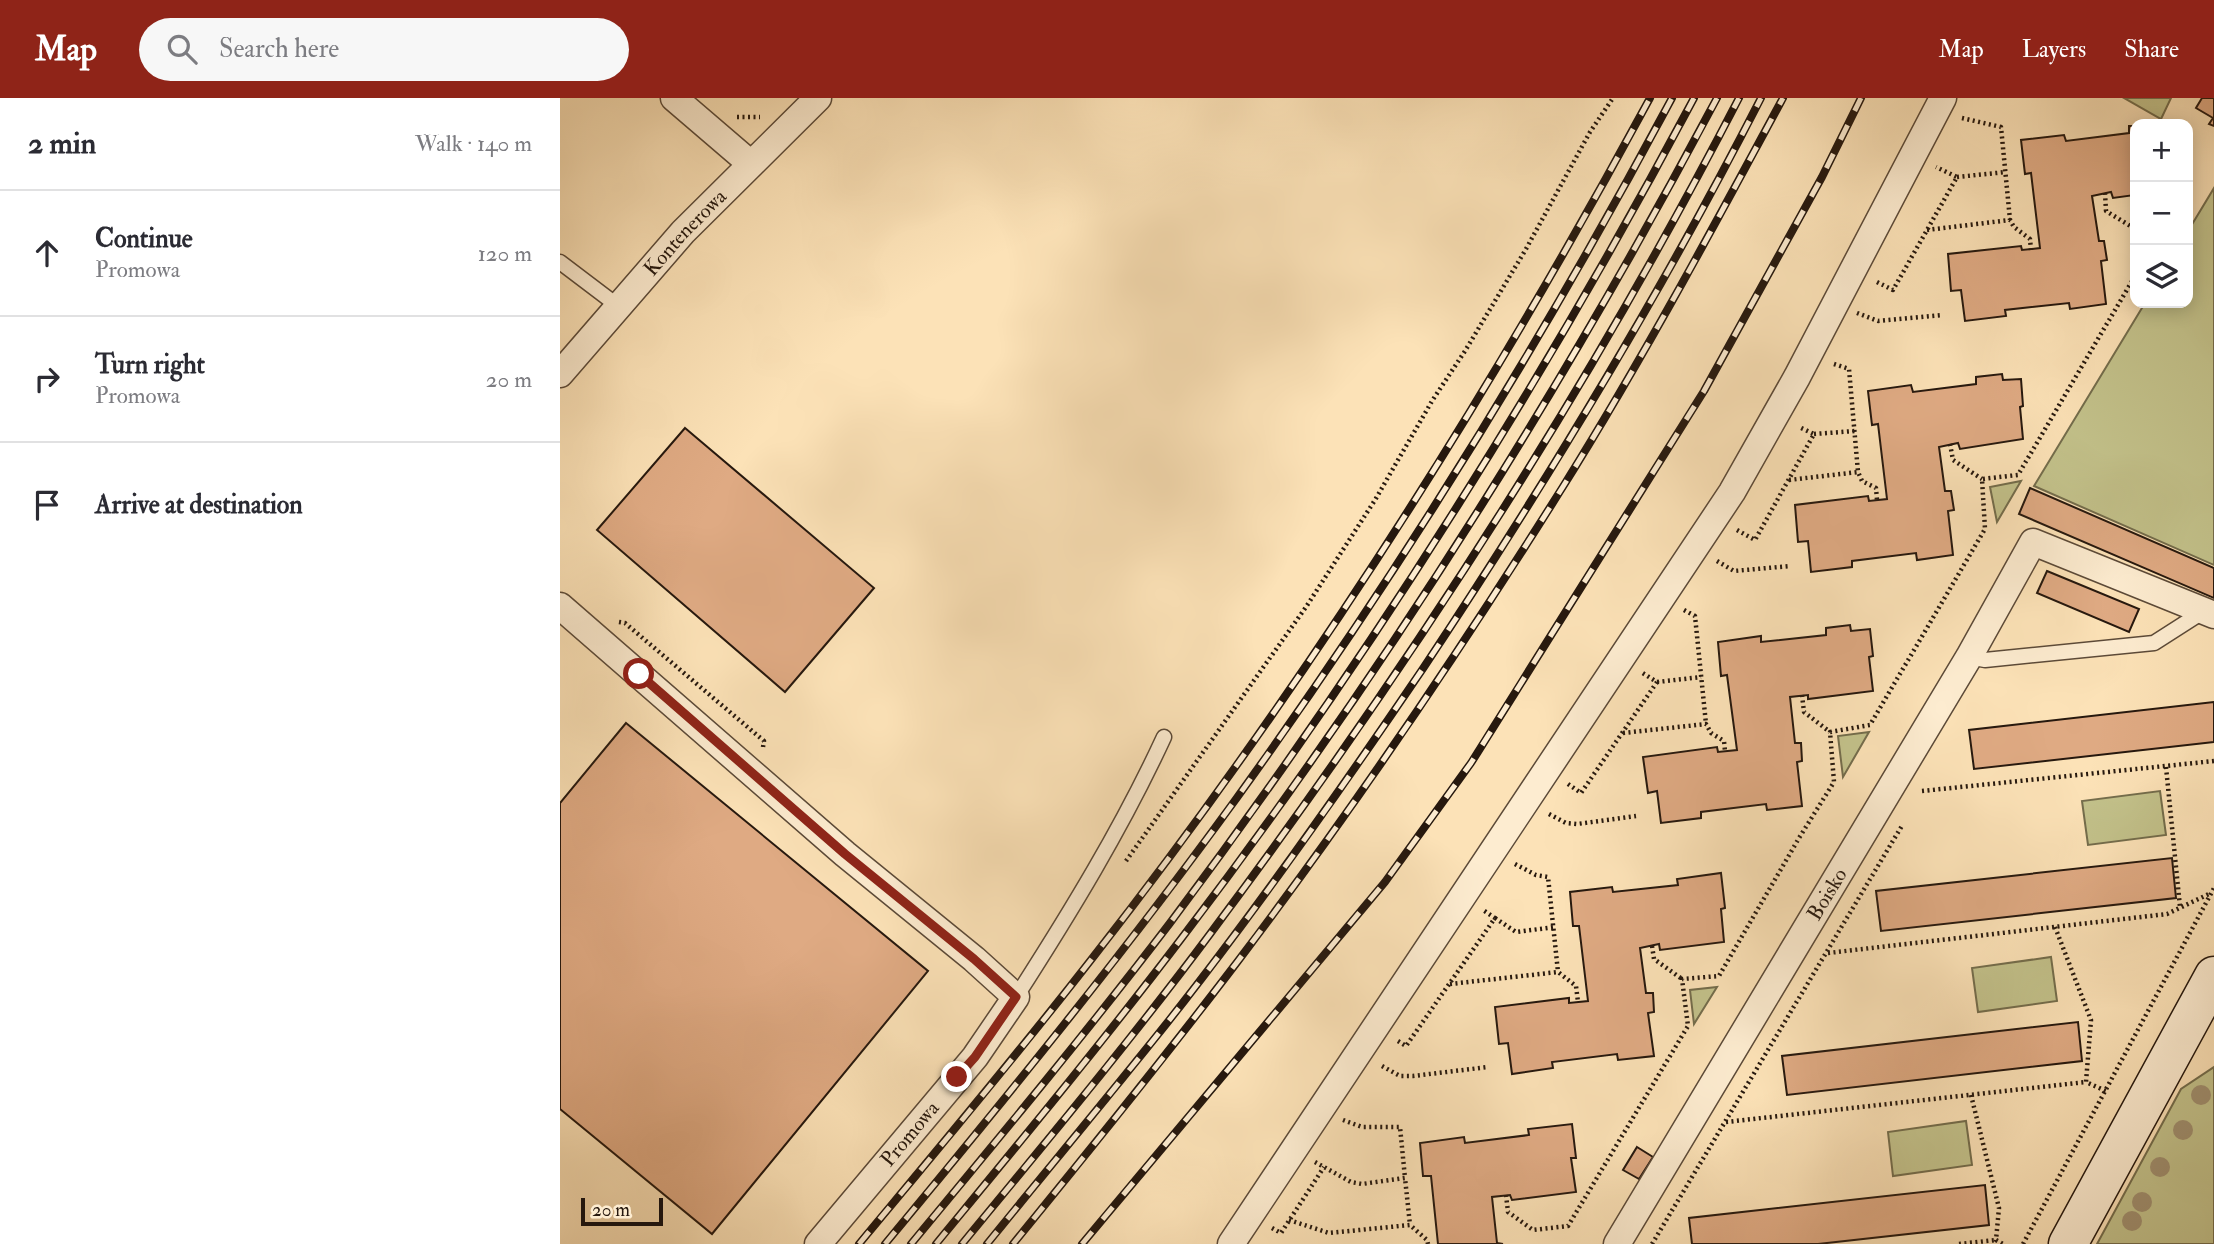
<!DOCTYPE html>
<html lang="en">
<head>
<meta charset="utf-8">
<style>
  :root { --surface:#fff; --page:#f7f7f7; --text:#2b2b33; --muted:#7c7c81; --line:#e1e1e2; --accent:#8f2418 }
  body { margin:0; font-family:"IM FELL Double Pica",serif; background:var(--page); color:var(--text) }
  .controls { position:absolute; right:21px; top:21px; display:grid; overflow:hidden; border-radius:14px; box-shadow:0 4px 18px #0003 }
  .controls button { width:63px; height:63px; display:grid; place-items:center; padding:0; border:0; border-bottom:2px solid var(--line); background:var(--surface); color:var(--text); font:35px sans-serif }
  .scale { position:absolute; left:21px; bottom:18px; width:82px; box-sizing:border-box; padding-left:7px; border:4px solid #26180e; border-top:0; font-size:19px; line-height:24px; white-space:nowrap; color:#26180e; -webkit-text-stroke:5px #fdecd0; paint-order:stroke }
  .stop { position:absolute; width:21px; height:21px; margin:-16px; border:5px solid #8f2418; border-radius:50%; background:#fff }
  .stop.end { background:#8f2418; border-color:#fff; box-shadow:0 2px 7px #0008 }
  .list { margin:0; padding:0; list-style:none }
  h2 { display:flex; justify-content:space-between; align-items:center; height:91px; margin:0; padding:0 28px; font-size:30px }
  h2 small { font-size:23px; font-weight:400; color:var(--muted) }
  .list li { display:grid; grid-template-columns:46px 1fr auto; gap:21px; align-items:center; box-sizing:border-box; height:126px; padding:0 28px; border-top:2px solid var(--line) }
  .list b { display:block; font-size:26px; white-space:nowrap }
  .list p { margin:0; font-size:23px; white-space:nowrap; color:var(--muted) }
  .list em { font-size:23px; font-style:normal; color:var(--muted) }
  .icon { flex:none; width:38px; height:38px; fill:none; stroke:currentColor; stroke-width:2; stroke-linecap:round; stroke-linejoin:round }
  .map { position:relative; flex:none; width:1654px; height:1146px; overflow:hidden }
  header { display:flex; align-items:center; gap:42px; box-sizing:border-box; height:98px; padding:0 35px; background:var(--accent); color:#fff }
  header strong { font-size:33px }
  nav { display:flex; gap:38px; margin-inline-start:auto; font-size:24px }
  .search { width:490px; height:63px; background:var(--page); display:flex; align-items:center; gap:18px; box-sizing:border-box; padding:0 24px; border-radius:38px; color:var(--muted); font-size:26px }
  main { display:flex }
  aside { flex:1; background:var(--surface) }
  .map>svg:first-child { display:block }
  .green { fill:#c3c28b; stroke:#746d4c; stroke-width:2 }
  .building { fill:#dfaa83; stroke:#26180e; stroke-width:2 }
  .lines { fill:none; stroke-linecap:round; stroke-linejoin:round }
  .lane-casing { stroke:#5c4a38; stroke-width:17 }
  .street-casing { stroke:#5c4a38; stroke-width:29 }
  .secondary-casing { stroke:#26180e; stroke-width:41 }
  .path { stroke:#26180e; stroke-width:4.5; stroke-dasharray:2 3.5; stroke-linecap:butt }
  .lane { stroke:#fdecd0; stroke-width:14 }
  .street { stroke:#fdecd0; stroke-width:26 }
  .secondary { stroke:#fdecd0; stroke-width:38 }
  .rail-casing { stroke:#26180e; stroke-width:8 }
  .rail { stroke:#fdecd0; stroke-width:5; stroke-dasharray:16; stroke-linecap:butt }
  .tree { fill:#a08f6f }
  .route { stroke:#8f2418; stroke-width:9 }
  .labels { text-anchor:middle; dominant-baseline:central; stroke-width:7; stroke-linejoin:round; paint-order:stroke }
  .street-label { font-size:21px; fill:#26180e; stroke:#fdecd0 }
</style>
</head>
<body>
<header>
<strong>Map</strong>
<div class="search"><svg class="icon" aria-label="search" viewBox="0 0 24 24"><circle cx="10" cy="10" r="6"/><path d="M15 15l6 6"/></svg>Search here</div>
<nav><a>Map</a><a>Layers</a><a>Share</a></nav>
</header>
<main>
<aside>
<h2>2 min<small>Walk · 140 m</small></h2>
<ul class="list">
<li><svg class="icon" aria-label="ahead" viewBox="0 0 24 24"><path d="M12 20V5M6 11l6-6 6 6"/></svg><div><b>Continue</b><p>Promowa</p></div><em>120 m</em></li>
<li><svg class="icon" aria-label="right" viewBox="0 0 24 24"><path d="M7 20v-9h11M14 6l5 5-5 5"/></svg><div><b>Turn right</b><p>Promowa</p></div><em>20 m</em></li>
<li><svg class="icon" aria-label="arrive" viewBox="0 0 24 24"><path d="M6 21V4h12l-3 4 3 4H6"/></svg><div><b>Arrive at destination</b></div></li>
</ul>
</aside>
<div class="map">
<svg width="1654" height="1146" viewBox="0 0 1654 1146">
  <rect width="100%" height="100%" fill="#fce2b7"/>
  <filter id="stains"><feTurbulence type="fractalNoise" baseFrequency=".00286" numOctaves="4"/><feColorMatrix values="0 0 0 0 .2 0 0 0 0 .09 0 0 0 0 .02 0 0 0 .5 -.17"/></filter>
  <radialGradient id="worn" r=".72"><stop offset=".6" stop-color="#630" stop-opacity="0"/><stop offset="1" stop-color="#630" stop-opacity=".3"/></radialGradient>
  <!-- green -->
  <g class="green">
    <path d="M 1564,0 L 1611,0 L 1601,21 Z"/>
    <path d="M 1654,90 L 1654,467 L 1474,388 L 1585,205 L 1628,205 L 1628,133 Z"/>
    <path d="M 1461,383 L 1437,424 L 1430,389 Z"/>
    <path d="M 1309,634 L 1283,679 L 1278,638 Z"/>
    <path d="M 1600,693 L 1606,737 L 1528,747 L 1522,703 Z"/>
    <path d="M 1491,859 L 1497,903 L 1418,914 L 1412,870 Z"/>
    <path d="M 1157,889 L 1134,926 L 1130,892 Z"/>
    <path d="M 1654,969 L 1654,1146 L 1537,1146 L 1621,991 Z"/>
    <path d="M 1406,1023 L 1412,1067 L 1333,1078 L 1328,1034 Z"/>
  </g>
  <!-- building -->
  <g class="building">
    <path d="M 1642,0 L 1654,0 L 1654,28 L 1649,26 L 1653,20 L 1636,10 Z"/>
    <path d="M 1569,28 L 1575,28 L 1575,97 L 1553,100 L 1551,94 L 1532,98 L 1539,143 L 1544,143 L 1547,162 L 1541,163 L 1546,206 L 1510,211 L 1509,205 L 1445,212 L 1446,218 L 1405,223 L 1401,192 L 1391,193 L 1388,156 L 1461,148 L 1462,152 L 1480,150 L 1471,75 L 1465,76 L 1461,42 L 1504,37 L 1506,43 L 1569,35 Z"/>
    <path d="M 1442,276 L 1443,282 L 1461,281 L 1463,308 L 1460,309 L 1463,341 L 1400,351 L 1398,345 L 1379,349 L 1385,393 L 1391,393 L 1394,412 L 1388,413 L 1393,457 L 1357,462 L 1356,455 L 1292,463 L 1292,469 L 1251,474 L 1248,443 L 1238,444 L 1235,407 L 1308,398 L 1309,403 L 1327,401 L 1318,326 L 1312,327 L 1308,293 L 1351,287 L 1353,294 L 1416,286 L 1416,279 Z"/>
    <path d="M 125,330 L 314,490 L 225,594 L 37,432 Z"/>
    <path d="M 1470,390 L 1654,470 L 1654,500 L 1459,416 Z"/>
    <path d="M 1487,473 L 1579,511 L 1569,534 L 1477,495 Z"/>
    <path d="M 1290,527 L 1291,533 L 1310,531 L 1313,558 L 1309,559 L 1313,593 L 1248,601 L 1248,597 L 1230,599 L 1235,645 L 1241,645 L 1242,663 L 1237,664 L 1242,708 L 1207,712 L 1206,706 L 1141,714 L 1141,720 L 1101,725 L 1097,693 L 1088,695 L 1083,659 L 1157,649 L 1158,654 L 1177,652 L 1167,577 L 1161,578 L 1158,544 L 1201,538 L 1201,544 L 1266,537 L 1266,530 Z"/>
    <path d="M 1654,604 L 1654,644 L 1414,671 L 1409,632 Z"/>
    <path d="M 66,625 L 368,873 L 152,1136 L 0,1011 L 0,705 Z"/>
    <path d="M 1612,760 L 1616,800 L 1321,833 L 1316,793 Z"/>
    <path d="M 1161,775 L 1165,810 L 1161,811 L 1164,844 L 1100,852 L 1099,846 L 1080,850 L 1086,895 L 1093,895 L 1094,914 L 1088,915 L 1094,958 L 1058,962 L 1057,956 L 992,964 L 993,970 L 952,976 L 948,945 L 939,946 L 935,909 L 1009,900 L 1009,905 L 1028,903 L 1019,828 L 1013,828 L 1010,794 L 1052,789 L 1053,794 L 1118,787 L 1117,781 Z"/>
    <path d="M 1518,924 L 1522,963 L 1227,997 L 1222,958 Z"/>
    <path d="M 1012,1026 L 1016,1060 L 1011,1060 L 1016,1094 L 952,1102 L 950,1097 L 932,1099 L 937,1145 L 943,1146 L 878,1146 L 871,1078 L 863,1078 L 860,1045 L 904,1039 L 905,1045 L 969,1037 L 968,1031 Z"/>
    <path d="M 1077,1049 L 1093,1059 L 1079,1081 L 1063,1072 Z"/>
    <path d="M 1425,1087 L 1429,1127 L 1258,1146 L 1132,1146 L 1129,1120 Z"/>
  </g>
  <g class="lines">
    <!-- lane casing -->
    <g class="lane-casing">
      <g id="lane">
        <path d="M 0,164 L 58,208"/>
        <path d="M 1409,559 L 1425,562 L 1594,545 L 1644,513"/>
        <path d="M 456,899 C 510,815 562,730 604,639"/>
      </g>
    </g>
    <!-- street casing -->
    <g class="street-casing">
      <g id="street">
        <path d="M 114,0 L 191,66"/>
        <path id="s1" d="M 0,276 L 123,134 L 258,0"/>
        <path d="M 0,508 L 285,756 L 414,861 L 456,899 L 415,959 L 258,1146"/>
        <path d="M 671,1146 L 1172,394 L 1237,279 L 1383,0"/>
        <path id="s2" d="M 1057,1146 L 1409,559 L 1473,444 L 1654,517"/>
      </g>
    </g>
    <!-- secondary casing -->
    <g class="secondary-casing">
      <path id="secondary" d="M 1508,1146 L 1654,878"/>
    </g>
    <!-- path -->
    <g class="path">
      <path d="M 177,19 L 200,19"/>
      <path d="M 1402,20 L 1441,29 L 1450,122"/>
      <path d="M 1397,79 L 1446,74"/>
      <path d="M 1545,95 L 1546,113 L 1572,129"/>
      <path d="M 1575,129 L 1572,129 L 1575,165"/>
      <path d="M 1367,132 L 1450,122 L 1454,129 L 1470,141 L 1471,152"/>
      <path d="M 1317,184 L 1333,192 L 1397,79 L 1376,69"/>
      <path d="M 1297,215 L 1318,223 L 1383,217"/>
      <path d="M 1274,266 L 1289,271 L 1298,374"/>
      <path d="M 1254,336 L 1295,333"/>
      <path d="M 1390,346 L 1393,362 L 1422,381"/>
      <path d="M 1229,382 L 1298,374 L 1302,383 L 1316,390 L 1317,402"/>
      <path d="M 1177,432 L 1195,442 L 1254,336 L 1239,329"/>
      <path d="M 1157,463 L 1174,473 L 1230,468"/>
      <path d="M 1124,512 L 1135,518 L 1146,626"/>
      <path d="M 59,524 L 65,525 L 204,643 L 203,649"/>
      <path d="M 1097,584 L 1141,579"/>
      <path d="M 1242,597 L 1244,614 L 1270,634"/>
      <path d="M 1063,635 L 1146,626 L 1151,635 L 1164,643 L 1165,653"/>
      <path d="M 1606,669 L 1620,809"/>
      <path d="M 1008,686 L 1021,695 L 1097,584 L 1081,574"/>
      <path d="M 1362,693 L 1654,663"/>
      <path d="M 989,716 L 1006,725 L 1017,726 L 1076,718"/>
      <path d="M 566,763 L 746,509 L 815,402 L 872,303 L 905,253 L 966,151 L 1030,34 L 1053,0"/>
      <path d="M 955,766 L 976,777 L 988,779 L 998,874"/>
      <path d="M 935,820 L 956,834 L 995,829"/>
      <path d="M 1495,829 L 1531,922 L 1526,984 L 1546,993"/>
      <path d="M 1092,848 L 1094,861 L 1122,881"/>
      <path d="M 1268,855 L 1607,816 L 1651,795"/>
      <path d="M 890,886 L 998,874 L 1016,888 L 1018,904"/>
      <path d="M 838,943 L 846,948 L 935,820 L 923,812"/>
      <path d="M 822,968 L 840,978 L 853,978 L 928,969"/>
      <path d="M 1411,997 L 1439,1110 L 1436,1142 L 1443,1146"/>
      <path d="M 783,1022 L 802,1029 L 840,1029 L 845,1080"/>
      <path d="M 1166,1024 L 1526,984"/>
      <path d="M 755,1064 L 791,1084 L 802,1086 L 845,1080 L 850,1127"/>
      <path d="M 946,1097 L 948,1114 L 973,1132 L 1008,1128 L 1128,928 L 1122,881 L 1159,878 L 1239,740 L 1274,684 L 1270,634 L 1310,627 L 1425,431 L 1422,381 L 1458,377 L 1575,178"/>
      <path d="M 729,1122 L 769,1135 L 850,1127 L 867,1142 L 868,1146"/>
      <path d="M 712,1130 L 721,1135 L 764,1069"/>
      <path d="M 1092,1146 L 1343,726"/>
      <path d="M 1399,1146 L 1436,1142"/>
      <path d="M 1463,1146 L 1654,790"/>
    </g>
    <!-- lane -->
    <use href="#lane" class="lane"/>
    <!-- street -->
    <use href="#street" class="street"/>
    <!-- secondary -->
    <use href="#secondary" class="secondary"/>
    <!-- rail casing -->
    <g class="rail-casing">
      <g id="rail">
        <path d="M 299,1146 C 378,1051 458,956 534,858 C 744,590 928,300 1090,0"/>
        <path d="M 325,1146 C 446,1000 565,854 676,701 C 837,478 983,242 1112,0"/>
        <path d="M 351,1146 C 439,1040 527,934 610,825 C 806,564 981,288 1134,0"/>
        <path d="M 376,1146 C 459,1045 542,945 621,841 C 823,576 1001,294 1157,0"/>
        <path d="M 402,1146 C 486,1044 571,942 650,836 C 847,572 1028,293 1179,0"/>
        <path d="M 427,1146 C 487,1072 548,999 607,925 C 698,810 782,690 864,569 C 986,385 1101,196 1201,0"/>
        <path d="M 453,1146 C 529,1053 605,959 678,863 C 794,710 902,550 1004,387 C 1082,262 1153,130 1223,0"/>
        <path d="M 522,1146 L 825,784 L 911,665 L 1144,293 L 1262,79 L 1301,0"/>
      </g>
    </g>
    <!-- rail -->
    <use href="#rail" class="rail"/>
  </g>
  <!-- trees -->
  <g class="tree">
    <circle cx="1641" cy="997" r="10"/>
    <circle cx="1623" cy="1032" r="10"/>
    <circle cx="1600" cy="1069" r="10"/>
    <circle cx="1582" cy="1104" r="10"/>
    <circle cx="1572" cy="1123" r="10"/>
  </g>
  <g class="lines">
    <!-- route -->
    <path class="route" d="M 79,576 L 285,756 L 414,861 L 456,899 L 415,959 L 397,979"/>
  </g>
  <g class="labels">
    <!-- street labels -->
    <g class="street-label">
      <text stroke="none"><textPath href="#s1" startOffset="189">Kontenerowa</textPath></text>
      <text stroke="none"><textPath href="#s2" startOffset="408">Boisko</textPath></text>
      <text transform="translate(350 1036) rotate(-50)">Promowa</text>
    </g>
  </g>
  <rect width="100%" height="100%" filter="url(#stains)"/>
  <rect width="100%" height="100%" fill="url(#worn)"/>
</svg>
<div class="controls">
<button>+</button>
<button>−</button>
<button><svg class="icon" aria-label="layers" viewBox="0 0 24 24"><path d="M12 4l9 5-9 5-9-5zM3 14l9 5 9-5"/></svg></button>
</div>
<div class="scale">20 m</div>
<div class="stop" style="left:79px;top:576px"></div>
<div class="stop end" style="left:397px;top:979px"></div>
</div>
</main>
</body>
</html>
